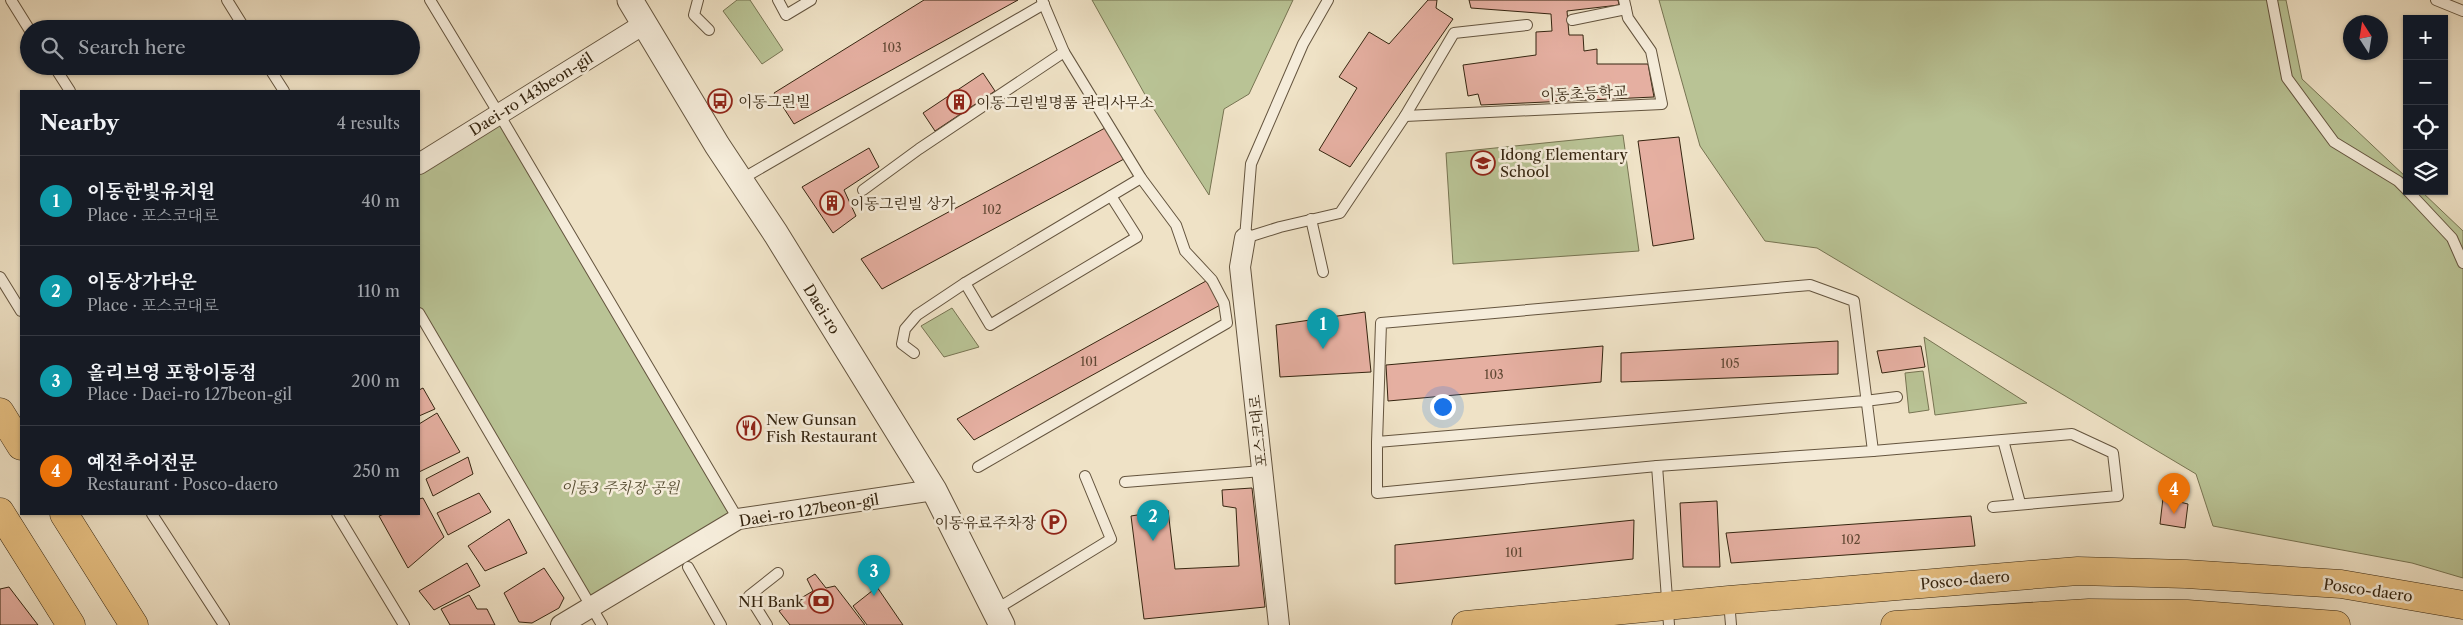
<!DOCTYPE html>
<html lang="en">
<head>
<meta charset="utf-8">
<style>
  :root { --surface:#171b24; --page:#242831; --text:#f1f3f6; --muted:#9ea1a6; --line:#363941; --accent:#0b8043 }
  body { margin:0; font-family:"Libre Caslon Text","Noto Serif KR",serif; background:var(--page); color:var(--text) }
  .controls { position:absolute; right:15px; top:15px; display:grid; overflow:hidden; border-radius:0px; box-shadow:0 1px 4px #0004 }
  .controls button { width:45px; height:45px; display:grid; place-items:center; padding:0; border:0; border-bottom:1px solid var(--line); background:var(--surface); color:var(--text); font:25px sans-serif }
  .compass { position:absolute; left:2343px; top:15px; width:45px; height:45px; border-radius:50%; background:var(--surface); box-shadow:0 1px 4px #0004; rotate:348deg }
  .you { position:absolute; left:1442px; top:406px; width:18px; height:18px; margin:-12px; border:4px solid #fff; border-radius:50%; background:#1a73e8; box-shadow:0 0 0 8px #1a73e833 }
  .badge { display:grid; place-items:center; width:32px; height:32px; border-radius:50%; background:var(--accent); color:#fff; font-size:16px; font-weight:700 }
  .pin { position:absolute; translate:-50% -41px; filter:drop-shadow(0 1px 2px #0008) }
  .pin::after { content:''; position:absolute; top:26px; width:18px; height:15px; background:inherit; clip-path:polygon(0 0,100% 0,50% 100%) }
  .list { margin:0; padding:0; list-style:none }
  h2 { display:flex; justify-content:space-between; align-items:center; height:65px; margin:0; padding:0 20px; font-size:21px }
  h2 small { font-size:16px; font-weight:400; color:var(--muted) }
  .list li { display:grid; grid-template-columns:32px 1fr auto; gap:15px; align-items:center; box-sizing:border-box; height:90px; padding:0 20px; border-top:1px solid var(--line) }
  .list b { display:block; font-size:19px; white-space:nowrap }
  .list p { margin:0; font-size:16px; white-space:nowrap; color:var(--muted) }
  .list em { font-size:16px; font-style:normal; color:var(--muted) }
  .icon { flex:none; width:28px; height:28px; fill:none; stroke:currentColor; stroke-width:2; stroke-linecap:round; stroke-linejoin:round }
  .map { position:relative; flex:none; width:2463px; height:625px; overflow:hidden }
  .search { position:absolute; background:var(--surface); box-shadow:0 1px 4px #0004; left:20px; top:20px; width:400px; height:55px; display:flex; align-items:center; gap:12px; box-sizing:border-box; padding:0 18px; border-radius:28px; color:var(--muted); font-size:19px }
  .panel { position:absolute; background:var(--surface); box-shadow:0 1px 4px #0004; left:20px; top:90px; width:400px; height:425px; border-radius:0px }
  .map>svg:first-child { display:block }
  .green { fill:#b9c395; stroke:#777452 }
  .building { fill:#e5afa1; stroke:#352510 }
  .lines { fill:none; stroke-linecap:round; stroke-linejoin:round }
  .service-casing { stroke:#64543e; stroke-width:12 }
  .minor-casing { stroke:#64543e; stroke-width:22 }
  .tertiary-casing { stroke:#64543e; stroke-width:27 }
  .primary-casing { stroke:#352510; stroke-width:29 }
  .service { stroke:#f5ecda; stroke-width:10 }
  .minor { stroke:#f5ecda; stroke-width:20 }
  .tertiary { stroke:#f5ecda; stroke-width:25 }
  .primary { stroke:#e8c183; stroke-width:28 }
  .labels { text-anchor:middle; dominant-baseline:central; stroke-width:5; stroke-linejoin:round; paint-order:stroke }
  .number-label { font-size:12px; fill:#614834 }
  .street-label { font-size:15px; fill:#352510; stroke:#f5ecda }
  .poi-label { font-size:15px; fill:#352510; stroke:#f5ecda; text-anchor:start }
  .park-label { font-size:15px; font-style:italic; fill:#564c31; stroke:#f5ecda }
</style>
</head>
<body>
<div class="map">
<svg width="2463" height="625" viewBox="0 0 2463 625">
  <rect width="100%" height="100%" fill="#efe2c6"/>
  <filter id="stains"><feTurbulence type="fractalNoise" baseFrequency=".004" numOctaves="4"/><feColorMatrix values="0 0 0 0 .2 0 0 0 0 .09 0 0 0 0 .02 0 0 0 .5 -.17"/></filter>
  <radialGradient id="worn" r=".72"><stop offset=".6" stop-color="#630" stop-opacity="0"/><stop offset="1" stop-color="#630" stop-opacity=".3"/></radialGradient>
  <!-- green -->
  <g class="green">
    <path d="M 737,0 L 750,0 L 783,50 L 762,64 L 723,11 Z"/>
    <path d="M 1092,0 L 1293,0 L 1249,94 L 1224,109 L 1209,195 L 1148,100 Z"/>
    <path d="M 1659,0 L 2286,0 L 2302,79 L 2407,178 L 2407,191 L 2421,191 L 2463,231 L 2463,578 L 2412,563 L 2213,526 L 2196,474 L 1817,248 L 1765,241 L 1700,146 Z"/>
    <path d="M 499,114 L 738,519 L 591,608 L 419,313 L 419,164 Z"/>
    <path d="M 1623,135 L 1639,251 L 1453,264 L 1446,153 Z"/>
    <path d="M 952,308 L 979,347 L 944,357 L 921,326 Z"/>
    <path d="M 1924,337 L 2027,403 L 1935,415 Z"/>
    <path d="M 1923,371 L 1929,410 L 1909,413 L 1905,373 Z"/>
  </g>
  <!-- building -->
  <g class="building">
    <path d="M 924,0 L 1018,0 L 794,124 L 774,93 Z"/>
    <path d="M 1428,0 L 1437,0 L 1436,8 L 1453,19 L 1350,167 L 1319,150 L 1357,88 L 1339,77 L 1369,32 L 1389,44 Z"/>
    <path d="M 1469,0 L 1618,0 L 1619,5 L 1567,11 L 1569,35 L 1583,35 L 1584,51 L 1597,49 L 1597,64 L 1648,64 L 1654,97 L 1481,105 L 1478,94 L 1468,96 L 1463,65 L 1536,55 L 1536,32 L 1552,31 L 1551,14 L 1471,8 Z"/>
    <path d="M 983,73 L 995,91 L 935,131 L 923,113 Z"/>
    <path d="M 1105,128 L 1124,159 L 882,289 L 861,259 Z"/>
    <path d="M 1679,137 L 1694,239 L 1653,246 L 1638,141 Z"/>
    <path d="M 869,148 L 879,167 L 844,190 L 856,216 L 833,233 L 802,187 Z"/>
    <path d="M 1206,281 L 1222,304 L 974,440 L 957,419 Z"/>
    <path d="M 1365,312 L 1371,372 L 1280,377 L 1276,325 Z"/>
    <path d="M 1838,341 L 1838,374 L 1621,382 L 1621,353 Z"/>
    <path d="M 1603,346 L 1601,382 L 1388,401 L 1386,365 Z"/>
    <path d="M 1921,346 L 1925,367 L 1882,373 L 1877,351 Z"/>
    <path d="M 423,388 L 435,409 L 419,416 L 419,390 Z"/>
    <path d="M 437,413 L 460,452 L 419,472 L 419,424 Z"/>
    <path d="M 468,457 L 473,474 L 433,496 L 426,479 Z"/>
    <path d="M 1252,488 L 1265,607 L 1144,619 L 1131,516 L 1168,510 L 1175,569 L 1239,566 L 1236,508 L 1223,506 L 1222,490 Z"/>
    <path d="M 479,493 L 491,512 L 448,535 L 437,513 Z"/>
    <path d="M 423,498 L 444,537 L 408,568 L 379,516 L 384,514 L 419,514 L 419,499 Z"/>
    <path d="M 2163,498 L 2188,504 L 2185,528 L 2160,524 Z"/>
    <path d="M 1717,501 L 1720,567 L 1683,567 L 1680,503 Z"/>
    <path d="M 1971,516 L 1975,546 L 1731,563 L 1726,533 Z"/>
    <path d="M 509,519 L 527,553 L 485,571 L 468,546 Z"/>
    <path d="M 1634,520 L 1633,559 L 1395,584 L 1395,545 Z"/>
    <path d="M 467,563 L 480,586 L 434,610 L 419,591 Z"/>
    <path d="M 544,568 L 564,598 L 559,608 L 532,623 L 519,622 L 504,593 Z"/>
    <path d="M 815,574 L 826,588 L 835,586 L 865,625 L 790,625 L 779,611 L 813,591 L 807,579 Z"/>
    <path d="M 9,587 L 38,625 L 0,625 L 0,589 Z"/>
    <path d="M 877,587 L 903,625 L 867,625 L 853,606 Z"/>
    <path d="M 469,595 L 477,609 L 487,609 L 495,625 L 450,625 L 441,609 Z"/>
  </g>
  <g class="lines">
    <!-- service casing -->
    <g class="service-casing">
      <g id="service">
        <path d="M 11,0 L 29,29"/>
        <path d="M 227,0 L 245,29"/>
        <path d="M 430,0 L 499,114 L 738,519"/>
        <path d="M 698,0 L 694,15 L 709,30"/>
        <path d="M 778,0 L 786,15 L 811,0"/>
        <path d="M 1328,0 L 1303,44 L 1251,164 L 1245,238 L 1280,227 L 1340,213 L 1405,116 L 1454,33 L 1527,25"/>
        <path d="M 2272,0 L 2287,78 L 2334,142 L 2398,181 L 2407,190"/>
        <path d="M 2436,0 L 2463,11"/>
        <path d="M 1572,20 L 1626,9"/>
        <path d="M 54,66 L 70,91"/>
        <path d="M 268,66 L 284,91"/>
        <path d="M 1405,116 L 1662,104 L 1651,51 L 1628,18 L 1624,0"/>
        <path d="M 740,180 L 1044,4"/>
        <path d="M 863,190 L 919,149 L 1064,52"/>
        <path d="M 2408,191 L 2452,238 L 2463,263"/>
        <path d="M 1311,219 L 1323,272"/>
        <path d="M 0,277 L 21,311"/>
        <path d="M 965,283 L 990,325 L 1137,237 L 1111,196"/>
        <path d="M 419,313 L 602,625"/>
        <path d="M 914,353 L 902,344 L 905,329 L 917,315 L 965,283 L 1141,178"/>
        <path d="M 2003,440 L 2020,503"/>
        <path d="M 1377,442 L 1377,493 L 1657,466 L 1873,451 L 1854,301 L 1810,285 L 1381,323 L 1377,442 L 1865,401 L 1897,397"/>
        <path d="M 1873,451 L 2072,434 L 2113,453 L 2118,496 L 1993,507"/>
        <path d="M 1657,466 L 1669,625"/>
        <path d="M 978,467 L 1227,323 L 1224,303 L 1212,280 L 1185,251 L 1176,225 L 1141,178 L 1064,52 L 1042,0"/>
        <path d="M 1125,482 L 1262,471"/>
        <path d="M 152,514 L 224,625"/>
        <path d="M 337,514 L 404,625"/>
        <path d="M 688,567 L 721,625"/>
        <path d="M 1729,601 L 1731,625"/>
        <path d="M 995,610 L 1111,539 L 1085,476"/>
        <path d="M 767,625 L 749,596 L 778,573"/>
      </g>
    </g>
    <!-- minor casing -->
    <g class="minor-casing">
      <g id="minor">
        <path d="M 419,164 L 644,24"/>
        <path d="M 1245,238 L 1240,267 L 1279,625"/>
        <path d="M 561,625 L 738,519 L 934,490"/>
      </g>
    </g>
    <!-- tertiary casing -->
    <g class="tertiary-casing">
      <path id="tertiary" d="M 630,0 L 717,145 L 776,234 L 934,490 L 1002,625"/>
    </g>
    <!-- primary casing -->
    <g class="primary-casing">
      <g id="primary">
        <path d="M 0,412 L 21,446"/>
        <path d="M 0,512 L 71,625"/>
        <path d="M 64,514 L 134,625"/>
        <path d="M 1466,625 L 1729,600 L 2078,571 L 2186,574 L 2341,584 L 2463,605"/>
        <path d="M 1895,625 L 2089,613 L 2187,614 L 2336,625"/>
      </g>
    </g>
    <!-- service -->
    <use href="#service" class="service"/>
    <!-- minor -->
    <use href="#minor" class="minor"/>
    <!-- tertiary -->
    <use href="#tertiary" class="tertiary"/>
    <!-- primary -->
    <use href="#primary" class="primary"/>
  </g>
  <!-- icons -->
  <defs>
    <g id="bus-ring" transform="scale(1.25)"><circle r="9.5" fill="#f5ecda" stroke="#8f2418" stroke-width="1.5"/><path d="M-5-6H5V4H4V6H2V4H-2V6H-4V4H-5ZM-3.5-4V0h7V-4ZM-3.5 1.2v1.5H-2V1.2ZM2 1.2v1.5H3.5V1.2Z" fill="#8f2418"/></g>
    <g id="building-ring" transform="scale(1.25)"><circle r="9.5" fill="#f5ecda" stroke="#8f2418" stroke-width="1.5"/><path d="M-4-6H4V6H1V3H-1V6H-4ZM-2.5-4.3h1.7v1.8h-1.7ZM.8-4.3h1.7v1.8H.8ZM-2.5-1h1.7V.8h-1.7ZM.8-1h1.7V.8H.8Z" fill="#8f2418"/></g>
    <g id="school-ring" transform="scale(1.25)"><circle r="9.5" fill="#f5ecda" stroke="#8f2418" stroke-width="1.5"/><path d="M0-5L7-2L0 1L-7-2ZM-4 1L0 2.5L4 1V4Q0 6-4 4Z" fill="#8f2418"/></g>
    <g id="restaurant-ring" transform="scale(1.25)"><circle r="9.5" fill="#f5ecda" stroke="#8f2418" stroke-width="1.5"/><path d="M-5-6h1v4h1v-4h1v4h1v-4h1v5L-1.5 .5V6h-2V.5L-5-1ZM5-6V6H3V1.5H1.5Q1.5-4 5-6Z" fill="#8f2418"/></g>
    <g id="parking-ring" transform="scale(1.25)"><circle r="9.5" fill="#f5ecda" stroke="#8f2418" stroke-width="1.5"/><path d="M-3.5-5.5H1a3.5 3.5 0 0 1 0 7H-1V5.5H-3.5ZM-1-3.4V-.6H.8a1.4 1.4 0 0 0 0-2.8Z" fill="#8f2418"/></g>
    <g id="bank-ring" transform="scale(1.25)"><circle r="9.5" fill="#f5ecda" stroke="#8f2418" stroke-width="1.5"/><path d="M-6-4H6V4H-6ZM0-2.3a2.3 2.3 0 1 0 0 4.6a2.3 2.3 0 1 0 0-4.6Z" fill="#8f2418"/></g>
  </defs>
  <g fill-rule="evenodd">
    <use href="#bus-ring" x="720" y="101"/>
    <use href="#building-ring" x="959" y="102"/>
    <use href="#school-ring" x="1483" y="163"/>
    <use href="#building-ring" x="832" y="203"/>
    <use href="#restaurant-ring" x="749" y="428"/>
    <use href="#parking-ring" x="1054" y="522"/>
    <use href="#bank-ring" x="821" y="601"/>
  </g>
  <g class="labels">
    <!-- number labels -->
    <g class="number-label">
      <text x="892" y="47">103</text>
      <text x="992" y="209">102</text>
      <text x="1089" y="361">101</text>
      <text x="1730" y="363">105</text>
      <text x="1494" y="374">103</text>
      <text x="1851" y="539">102</text>
      <text x="1514" y="552">101</text>
    </g>
    <!-- street labels -->
    <g class="street-label">
      <text transform="translate(1584 93) rotate(-3)">이동초등학교</text>
      <text transform="translate(531 94) rotate(-32)">Daei-ro 143beon-gil</text>
      <text transform="translate(822 309) rotate(58)">Daei-ro</text>
      <text transform="translate(1258 431) rotate(-96)">포스코대로</text>
      <text transform="translate(809 510) rotate(-9)">Daei-ro 127beon-gil</text>
      <text transform="translate(1965 580) rotate(-5)">Posco-daero</text>
      <text transform="translate(2368 590) rotate(8)">Posco-daero</text>
    </g>
    <!-- poi labels -->
    <g class="poi-label">
      <text x="738" y="101">이동그린빌</text>
      <text x="976" y="102">이동그린빌명품 관리사무소</text>
      <text x="1500" y="154">Idong Elementary<tspan x="1500" dy="17">School</tspan></text>
      <text x="850" y="203">이동그린빌 상가</text>
      <text x="766" y="419">New Gunsan<tspan x="766" dy="17">Fish Restaurant</tspan></text>
      <text x="1036" y="522" text-anchor="end">이동유료주차장</text>
      <text x="804" y="601" text-anchor="end">NH Bank</text>
    </g>
    <!-- park labels -->
    <g class="park-label">
      <text x="620" y="487">이동3 주차장 공원</text>
    </g>
  </g>
  <rect width="100%" height="100%" filter="url(#stains)"/>
  <rect width="100%" height="100%" fill="url(#worn)"/>
</svg>
<div class="controls">
<button>+</button>
<button>−</button>
<button><svg class="icon" aria-label="locate" viewBox="0 0 24 24"><circle cx="12" cy="12" r="6"/><path d="M12 2v4M12 18v4M2 12h4M18 12h4"/></svg></button>
<button><svg class="icon" aria-label="layers" viewBox="0 0 24 24"><path d="M12 4l9 5-9 5-9-5zM3 14l9 5 9-5"/></svg></button>
</div>
<svg class="compass" viewBox="-18 -18 36 36"><path d="M0-13l5 13h-10z" fill="#e53935"/><path d="M0 13l5-13h-10z" fill="#9ea1a6"/></svg>
<div class="you"></div>
<div class="pin badge" style="left:1323px;top:349px;background:#0f9aa8">1</div>
<div class="pin badge" style="left:1153px;top:541px;background:#0f9aa8">2</div>
<div class="pin badge" style="left:874px;top:596px;background:#0f9aa8">3</div>
<div class="pin badge" style="left:2174px;top:514px;background:#e8710a">4</div>
<div class="search"><svg class="icon" aria-label="search" viewBox="0 0 24 24"><circle cx="10" cy="10" r="6"/><path d="M15 15l6 6"/></svg>Search here</div>
<section class="panel">
<h2>Nearby<small>4 results</small></h2>
<ul class="list">
<li><span class="badge" style="background:#0f9aa8">1</span><div><b>이동한빛유치원</b><p>Place · 포스코대로</p></div><em>40 m</em></li>
<li><span class="badge" style="background:#0f9aa8">2</span><div><b>이동상가타운</b><p>Place · 포스코대로</p></div><em>110 m</em></li>
<li><span class="badge" style="background:#0f9aa8">3</span><div><b>올리브영 포항이동점</b><p>Place · Daei-ro 127beon-gil</p></div><em>200 m</em></li>
<li><span class="badge" style="background:#e8710a">4</span><div><b>예전추어전문</b><p>Restaurant · Posco-daero</p></div><em>250 m</em></li>
</ul>
</section>
</div>
</body>
</html>
